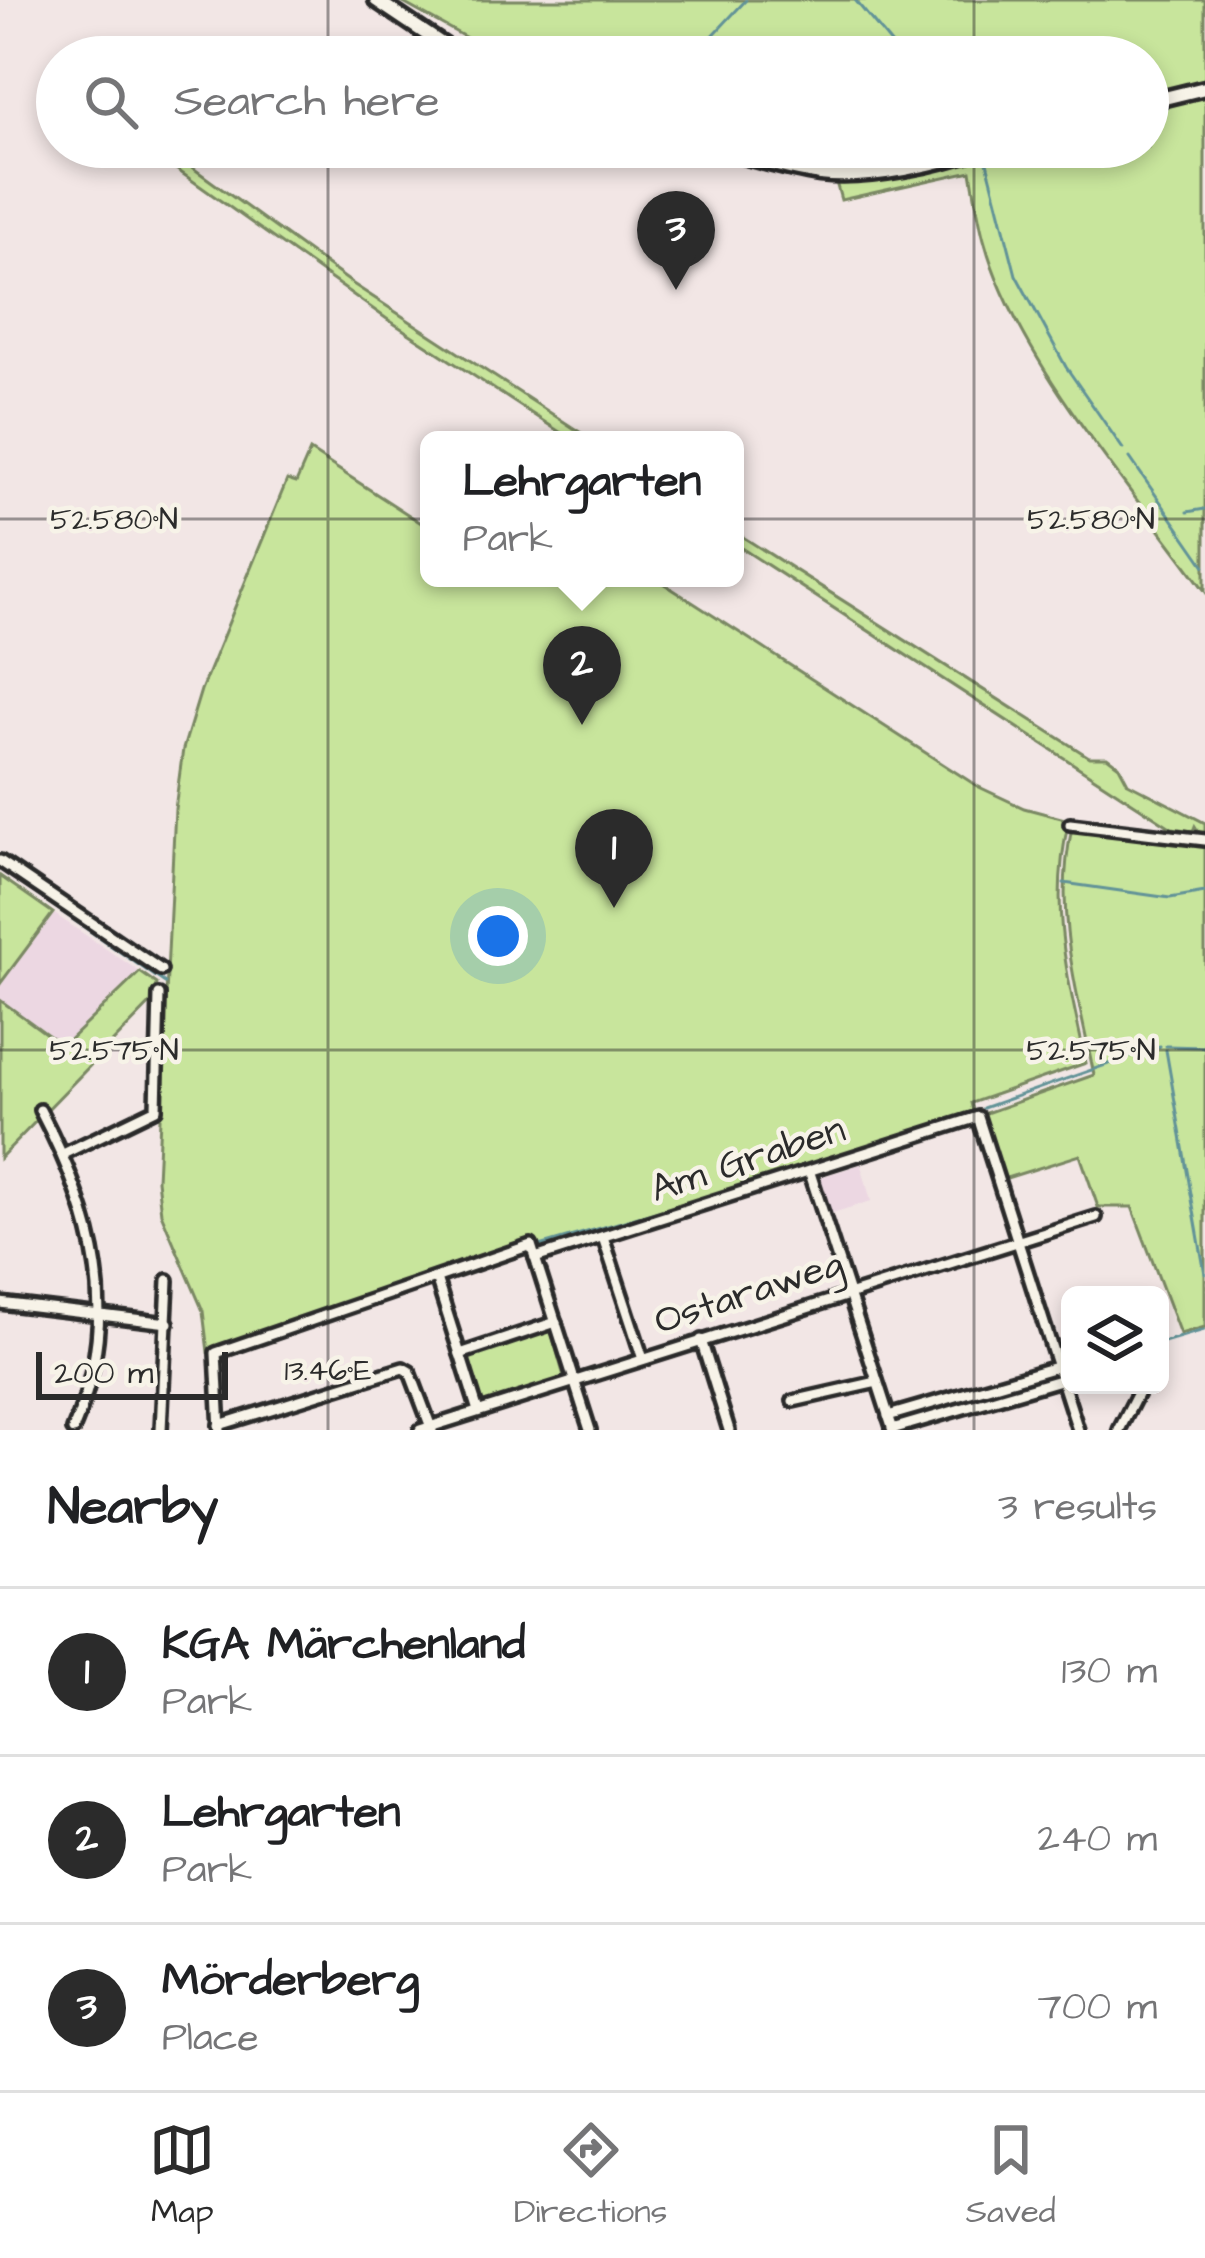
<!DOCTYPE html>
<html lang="en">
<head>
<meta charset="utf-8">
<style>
  :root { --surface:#fff; --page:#f2f2f2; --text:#202124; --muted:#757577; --line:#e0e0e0; --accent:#2b2b2b }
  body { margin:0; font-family:"Architects Daughter",sans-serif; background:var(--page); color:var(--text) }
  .controls { position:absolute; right:36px; bottom:36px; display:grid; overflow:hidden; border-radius:18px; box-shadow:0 6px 18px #0003 }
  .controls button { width:108px; height:108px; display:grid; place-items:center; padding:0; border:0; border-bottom:3px solid var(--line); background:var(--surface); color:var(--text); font:60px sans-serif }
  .scale { position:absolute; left:36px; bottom:30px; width:192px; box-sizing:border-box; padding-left:12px; border:6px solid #2b2b2b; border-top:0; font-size:33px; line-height:42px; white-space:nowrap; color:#2b2b2b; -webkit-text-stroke:9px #f7f3e8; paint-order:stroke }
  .you { position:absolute; left:498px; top:936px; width:42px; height:42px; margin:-30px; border:9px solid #fff; border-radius:50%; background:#1a73e8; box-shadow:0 0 0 18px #1a73e833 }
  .badge { display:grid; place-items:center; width:78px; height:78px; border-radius:50%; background:var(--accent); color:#fff; font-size:39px; font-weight:700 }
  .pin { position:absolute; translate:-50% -99px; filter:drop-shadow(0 3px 6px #0008) }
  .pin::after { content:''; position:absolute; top:63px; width:42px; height:36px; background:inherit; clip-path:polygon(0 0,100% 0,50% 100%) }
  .popup { position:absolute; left:420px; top:431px; width:324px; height:156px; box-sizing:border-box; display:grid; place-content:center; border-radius:18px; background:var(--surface); filter:drop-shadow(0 3px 9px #0005); font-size:39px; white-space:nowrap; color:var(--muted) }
  .popup b { font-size:45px; color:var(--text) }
  .popup::after { content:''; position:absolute; left:50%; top:100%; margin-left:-24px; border:24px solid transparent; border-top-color:var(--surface) }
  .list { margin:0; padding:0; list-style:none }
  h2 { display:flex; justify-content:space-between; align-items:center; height:156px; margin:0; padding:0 48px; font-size:51px }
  h2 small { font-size:39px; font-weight:400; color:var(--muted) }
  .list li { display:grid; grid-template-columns:78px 1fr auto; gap:36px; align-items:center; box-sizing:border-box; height:168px; padding:0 48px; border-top:3px solid var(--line) }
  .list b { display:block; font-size:45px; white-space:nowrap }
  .list p { margin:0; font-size:39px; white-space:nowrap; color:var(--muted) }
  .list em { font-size:39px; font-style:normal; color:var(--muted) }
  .icon { flex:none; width:66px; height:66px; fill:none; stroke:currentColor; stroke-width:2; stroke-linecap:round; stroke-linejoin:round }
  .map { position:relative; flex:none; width:1205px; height:1430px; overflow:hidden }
  .search { position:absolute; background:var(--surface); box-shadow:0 6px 18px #0003; left:36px; right:36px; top:36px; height:132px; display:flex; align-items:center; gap:30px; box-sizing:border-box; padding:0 42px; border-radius:66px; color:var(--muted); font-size:45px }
  .sheet { height:660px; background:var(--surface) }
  nav { display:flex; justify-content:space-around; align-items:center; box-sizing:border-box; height:168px; border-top:3px solid var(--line); background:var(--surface); font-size:33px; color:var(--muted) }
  nav a { display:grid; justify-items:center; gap:6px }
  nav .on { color:var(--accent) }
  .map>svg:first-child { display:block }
  .built { fill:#ecd7e2 }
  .green { fill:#c8e59c; stroke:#7a8864; stroke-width:3 }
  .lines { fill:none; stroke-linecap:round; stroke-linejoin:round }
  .stream { stroke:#629398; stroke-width:3 }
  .minor-casing { stroke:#2b2b2b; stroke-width:18 }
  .major-casing { stroke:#2b2b2b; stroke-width:21 }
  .minor { stroke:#f7f3e8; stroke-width:9 }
  .major { stroke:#f7f3e8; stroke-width:12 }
  .ticks { fill:none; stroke:#2b2b2b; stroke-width:3; stroke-opacity:0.45 }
  .labels { text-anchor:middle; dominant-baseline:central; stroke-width:9; stroke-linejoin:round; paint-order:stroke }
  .street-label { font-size:39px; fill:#2b2b2b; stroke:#f7f3e8 }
  .ticks-label { font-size:30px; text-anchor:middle; fill:#2b2b2b; stroke:#f7f3e8; stroke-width:9; stroke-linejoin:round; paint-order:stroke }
</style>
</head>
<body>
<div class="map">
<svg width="1205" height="1430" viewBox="0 0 1205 1430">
  <rect width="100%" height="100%" fill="#f2e6e5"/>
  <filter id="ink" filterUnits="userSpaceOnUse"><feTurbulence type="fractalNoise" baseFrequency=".00833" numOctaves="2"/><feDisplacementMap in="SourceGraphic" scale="24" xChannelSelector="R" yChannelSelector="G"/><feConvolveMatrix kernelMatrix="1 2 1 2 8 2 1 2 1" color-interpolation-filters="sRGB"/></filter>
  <g filter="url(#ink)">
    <!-- built -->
    <g class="built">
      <path d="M 53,913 L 140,972 L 63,1046 L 0,1000 L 0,984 Z"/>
      <path d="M 861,1164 L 871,1201 L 826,1215 L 815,1179 Z"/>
    </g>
    <!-- green -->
    <g class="green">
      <path d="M 398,0 L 1205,0 L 1205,591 C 1135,493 1016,358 985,243 C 978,219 975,195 971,171 L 841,200 L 827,150 L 818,147 L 1148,147 L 1148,57 L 501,57 Z"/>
      <path d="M 145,147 L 164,147 L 353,284 L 592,440 L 572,440 L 387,319 Z"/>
      <path d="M 310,451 L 429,528 L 429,578 L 655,578 L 977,786 L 1024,808 L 1069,820 C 1048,908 1068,977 1086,1063 L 971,1103 L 974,1115 L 537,1255 L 532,1239 L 513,1249 L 208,1352 L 203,1311 L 161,1213 L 157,1180 L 175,809 L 183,749 L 201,690 L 287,480 L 296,483 Z"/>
      <path d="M 735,532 L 1089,757 L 1107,757 L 1119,766 L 1128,783 L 1205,823 L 1205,842 L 1195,826 L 1193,831 L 1172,828 L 735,544 Z"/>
      <path d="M 1072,828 L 1205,844 L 1205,1327 L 1180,1334 L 1132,1207 L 1098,1207 L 1080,1155 L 1000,1180 L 980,1115 L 1094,1075 C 1077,991 1053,913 1072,828 Z"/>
      <path d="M 0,876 L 53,913 L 0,984 Z"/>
      <path d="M 140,972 L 157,984 L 155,999 L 0,1158 L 0,1000 L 63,1046 Z"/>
      <path d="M 550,1327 L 565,1380 L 484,1405 L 478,1403 L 465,1361 L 467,1355 Z"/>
    </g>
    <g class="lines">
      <!-- stream -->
      <g class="stream">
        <path d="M 855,0 L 902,57"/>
        <path d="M 442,34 L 474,57"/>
        <path d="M 693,57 L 746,0"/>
        <path d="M 672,147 L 766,170"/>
        <path d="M 735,147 L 821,168 L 855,168 L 939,155"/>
        <path d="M 979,152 L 987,162 L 1016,275 L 1066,367 L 1123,449"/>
        <path d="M 923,171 L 962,164"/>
        <path d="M 782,174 L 831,183 L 896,176"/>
        <path d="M 1130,458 L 1205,566"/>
        <path d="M 1187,512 L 1205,509"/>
        <path d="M 0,869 L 165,983"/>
        <path d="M 1064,883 L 1170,898 L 1205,892"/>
        <path d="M 1166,1046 L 1205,1047"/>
        <path d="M 1166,1050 L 1205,1274"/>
        <path d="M 983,1108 L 1160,1046"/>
        <path d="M 859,1150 L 969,1113"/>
        <path d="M 539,1246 L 762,1181"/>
        <path d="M 1160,1343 L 1204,1330"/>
        <path d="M 1066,1371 L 1070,1370"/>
        <path d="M 900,1420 L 1054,1374"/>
      </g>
      <!-- minor casing -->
      <g class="minor-casing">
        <g id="minor">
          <path d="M 1070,824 L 1205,840"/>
          <path d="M 0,861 L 161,970"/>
          <path d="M 40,1110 C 96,1217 122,1315 73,1430"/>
          <path d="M 63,1154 L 156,1109 L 159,995"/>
          <path d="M 810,1173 L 893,1430"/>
          <path d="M 603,1237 L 643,1359"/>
          <path d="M 535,1258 L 978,1117 L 1078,1430"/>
          <path d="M 436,1278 L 478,1411"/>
          <path d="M 0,1303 L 168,1323"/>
          <path d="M 701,1340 L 729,1430"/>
          <path d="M 460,1354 L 556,1322"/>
          <path d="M 793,1401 L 877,1382"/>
          <path d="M 888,1416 L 1070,1363"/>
          <path d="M 219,1425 L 403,1368 L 410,1372 L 432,1430"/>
          <path d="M 892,1429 L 1070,1377"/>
          <path d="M 161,1430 L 168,1280"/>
          <path d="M 220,1430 L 216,1353 L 531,1245 L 590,1430"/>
          <path d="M 420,1430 L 1096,1217"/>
          <path d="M 1119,1430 L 1142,1385"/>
        </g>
      </g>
      <!-- major casing -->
      <g class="major-casing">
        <g id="major">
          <path d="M 376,0 L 461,57"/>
          <path d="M 1148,102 L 1205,88"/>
          <path d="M 710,147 C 746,156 783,169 820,174 C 869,180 942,163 987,147"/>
        </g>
      </g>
      <!-- minor -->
      <use href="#minor" class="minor"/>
      <!-- major -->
      <use href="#major" class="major"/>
    </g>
  </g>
  <!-- ticks -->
  <path class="ticks" d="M 328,0 L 328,57M 974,0 L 974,57M 328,147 L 328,1430M 974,147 L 974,1430M 0,519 L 1205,519M 0,1050 L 1205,1050"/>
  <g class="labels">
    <!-- street labels -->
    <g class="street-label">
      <text transform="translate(748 1160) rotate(-18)">Am Graben</text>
      <text transform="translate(749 1293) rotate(-18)">Ostaraweg</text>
    </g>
  </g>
  <g class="ticks-label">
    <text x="114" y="529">52.580°N</text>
    <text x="1091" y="529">52.580°N</text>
    <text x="114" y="1060">52.575°N</text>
    <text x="1091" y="1060">52.575°N</text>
    <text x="328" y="1380">13.46°E</text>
  </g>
</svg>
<div class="controls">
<button><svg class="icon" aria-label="layers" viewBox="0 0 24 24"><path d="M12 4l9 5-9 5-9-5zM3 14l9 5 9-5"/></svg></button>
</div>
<div class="scale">200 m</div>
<div class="you"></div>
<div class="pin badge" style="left:614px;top:908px">1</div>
<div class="pin badge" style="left:582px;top:725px">2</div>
<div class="popup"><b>Lehrgarten</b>Park</div>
<div class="pin badge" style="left:676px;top:290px">3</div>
<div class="search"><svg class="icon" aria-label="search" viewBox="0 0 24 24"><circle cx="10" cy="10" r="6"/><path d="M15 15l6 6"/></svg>Search here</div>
</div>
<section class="sheet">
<h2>Nearby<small>3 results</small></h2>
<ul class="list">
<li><span class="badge">1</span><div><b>KGA Märchenland</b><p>Park</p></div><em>130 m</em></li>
<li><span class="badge">2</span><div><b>Lehrgarten</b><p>Park</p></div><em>240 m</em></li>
<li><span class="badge">3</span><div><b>Mörderberg</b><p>Place</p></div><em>700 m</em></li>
</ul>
</section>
<nav>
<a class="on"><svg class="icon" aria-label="map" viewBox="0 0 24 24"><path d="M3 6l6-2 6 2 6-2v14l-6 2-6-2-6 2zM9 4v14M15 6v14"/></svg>Map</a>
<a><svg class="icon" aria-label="directions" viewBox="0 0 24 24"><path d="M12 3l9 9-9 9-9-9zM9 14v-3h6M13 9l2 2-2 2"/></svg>Directions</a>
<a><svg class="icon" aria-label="saved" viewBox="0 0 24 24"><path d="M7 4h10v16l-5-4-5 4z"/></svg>Saved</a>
</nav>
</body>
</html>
